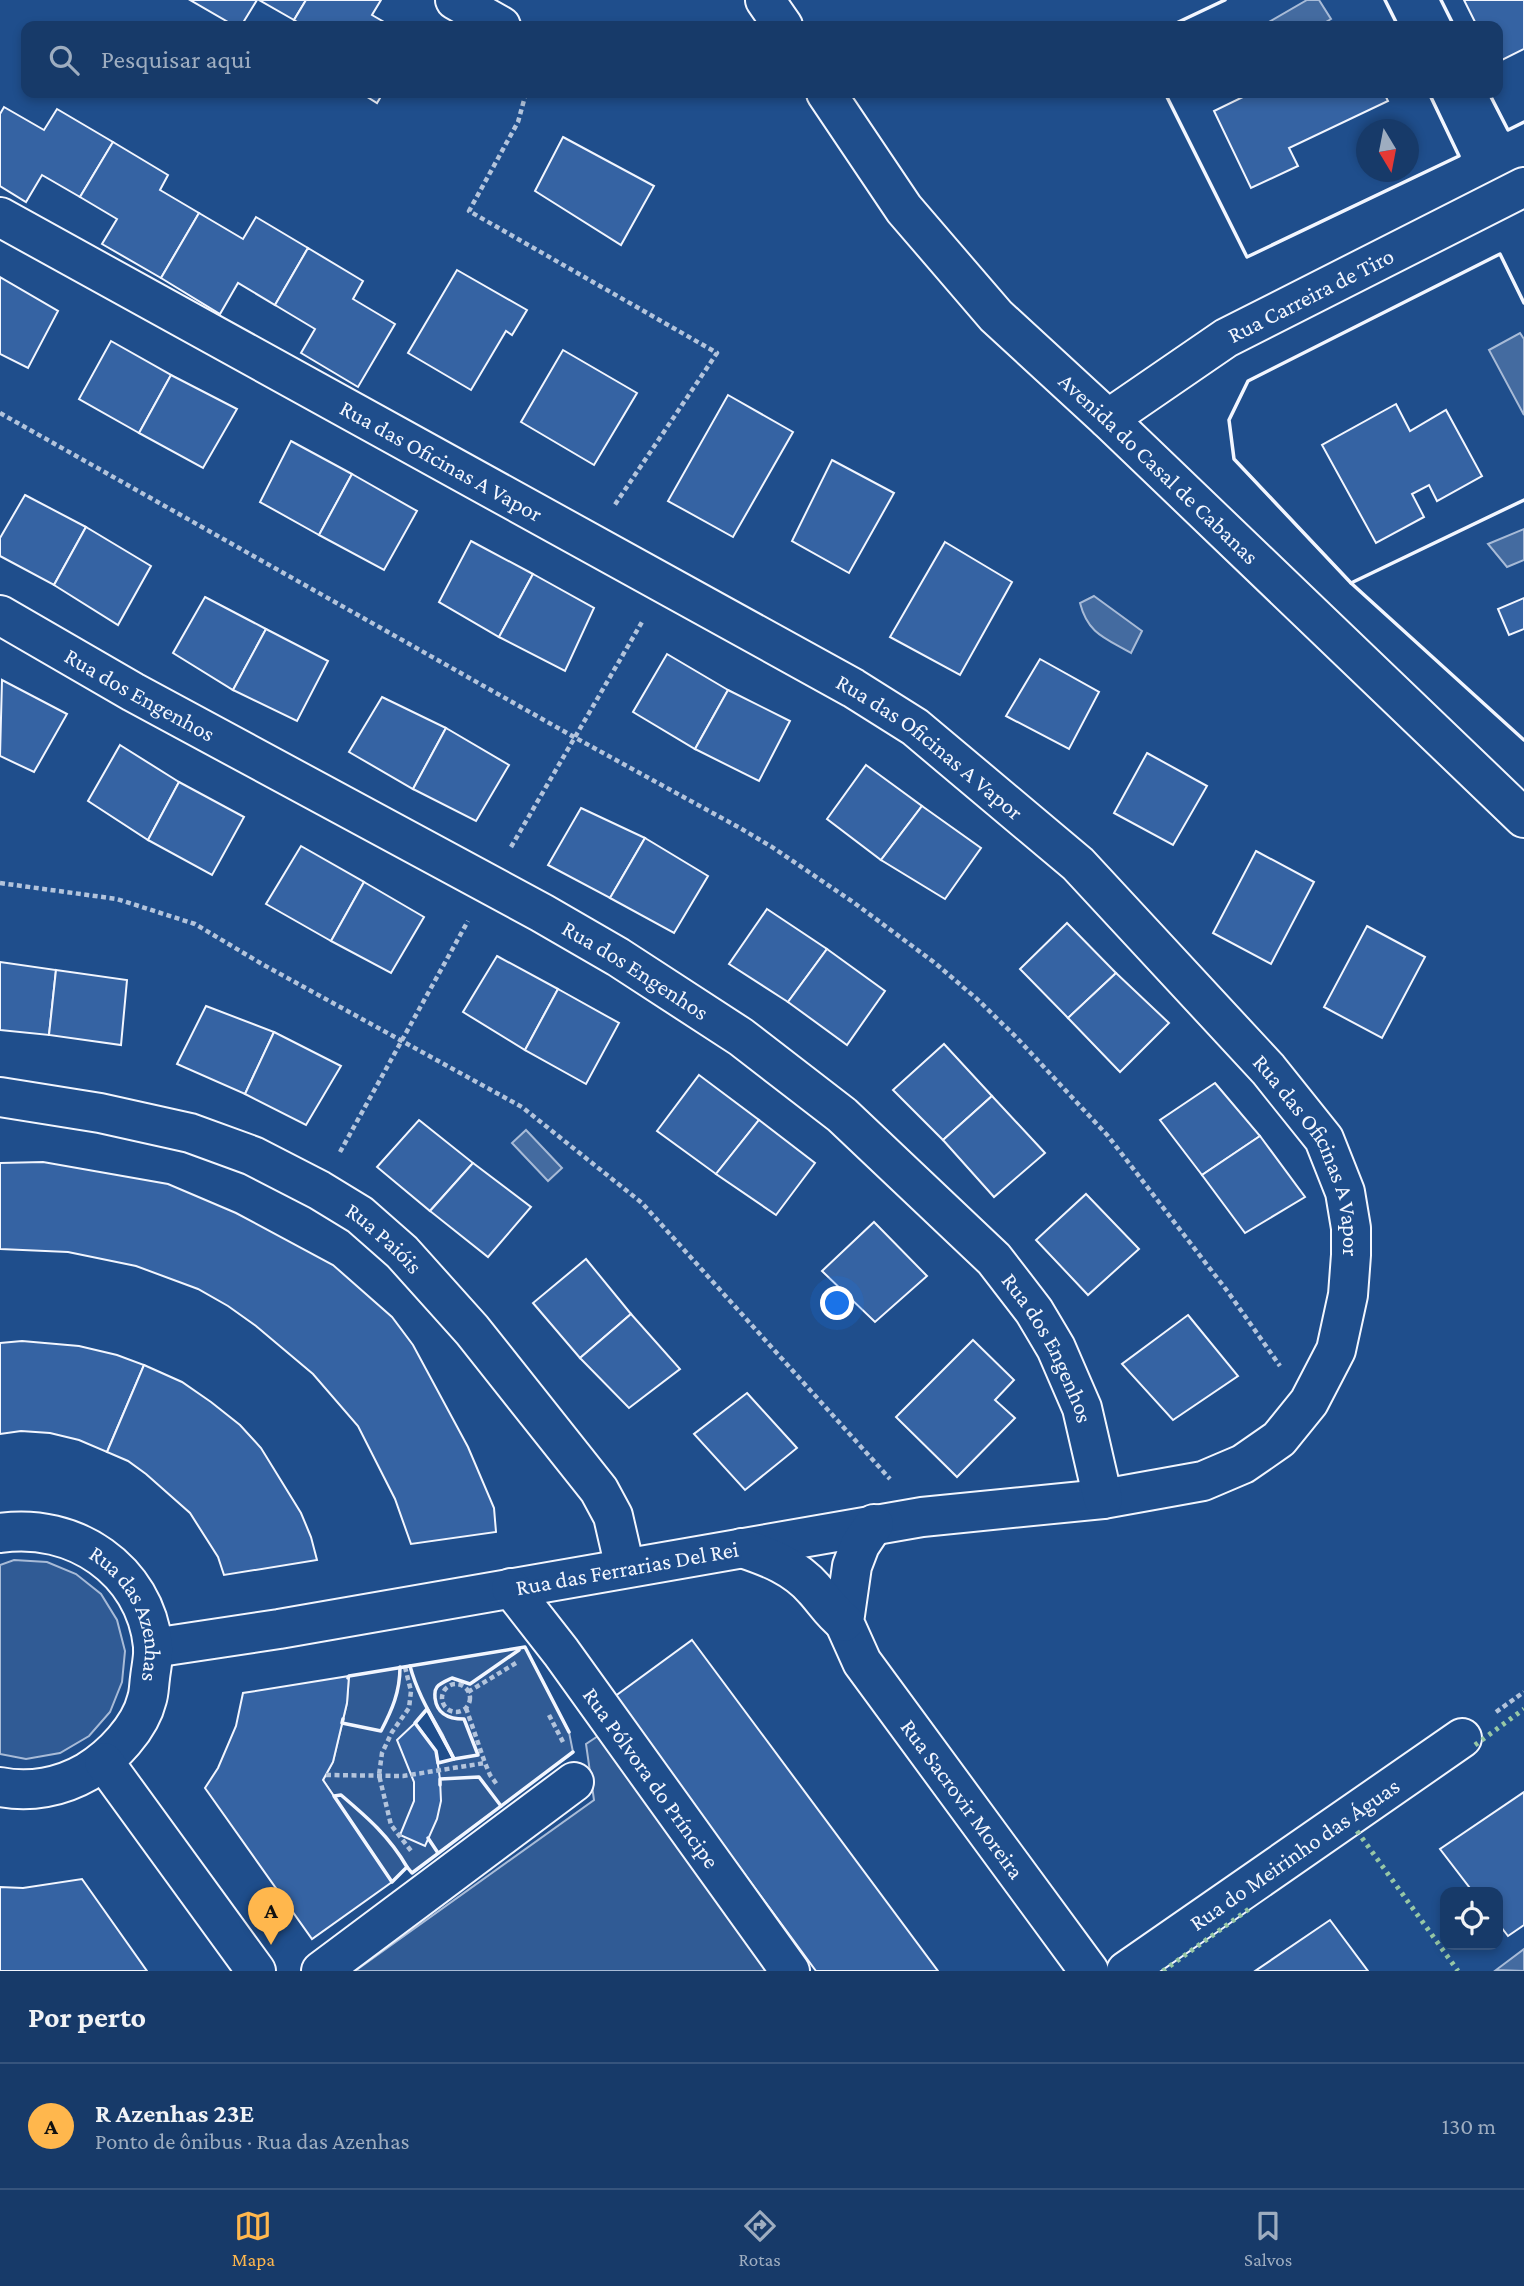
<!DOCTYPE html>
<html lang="pt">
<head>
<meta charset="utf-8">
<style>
  :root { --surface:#173a69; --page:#20416f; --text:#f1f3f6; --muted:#9eadc0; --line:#36547d; --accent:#ffb74d }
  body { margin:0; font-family:"Crimson Pro",serif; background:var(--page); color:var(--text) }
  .controls { position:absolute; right:21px; bottom:21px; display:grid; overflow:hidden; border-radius:14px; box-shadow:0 4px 10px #0003 }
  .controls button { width:63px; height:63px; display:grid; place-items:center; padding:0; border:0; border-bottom:2px solid var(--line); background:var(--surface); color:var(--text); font:35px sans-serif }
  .compass { position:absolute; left:1356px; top:119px; width:63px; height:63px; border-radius:50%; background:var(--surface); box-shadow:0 4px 10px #0003; rotate:170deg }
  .you { position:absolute; left:838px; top:1304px; width:24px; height:24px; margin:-18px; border:5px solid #fff; border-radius:50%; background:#1a73e8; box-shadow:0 0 0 10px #1a73e833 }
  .badge { display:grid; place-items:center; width:46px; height:46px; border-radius:50%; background:var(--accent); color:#111; font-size:23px; font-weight:700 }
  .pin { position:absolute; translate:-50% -58px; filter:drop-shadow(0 2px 4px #0008) }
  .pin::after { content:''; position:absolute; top:37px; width:24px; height:21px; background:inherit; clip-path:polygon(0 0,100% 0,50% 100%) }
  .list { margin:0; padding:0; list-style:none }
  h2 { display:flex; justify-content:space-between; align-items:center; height:91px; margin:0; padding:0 28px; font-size:30px }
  h2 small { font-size:23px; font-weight:400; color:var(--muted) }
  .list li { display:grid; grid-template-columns:46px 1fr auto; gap:21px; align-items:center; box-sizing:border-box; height:126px; padding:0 28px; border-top:2px solid var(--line) }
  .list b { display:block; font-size:26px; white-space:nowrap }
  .list p { margin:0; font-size:23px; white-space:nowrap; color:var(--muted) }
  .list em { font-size:23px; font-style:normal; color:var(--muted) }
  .icon { flex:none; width:38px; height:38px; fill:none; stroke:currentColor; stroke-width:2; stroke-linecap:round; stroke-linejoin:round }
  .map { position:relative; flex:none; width:1524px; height:1971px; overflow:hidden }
  .search { position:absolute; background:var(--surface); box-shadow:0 4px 10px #0003; left:21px; right:21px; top:21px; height:77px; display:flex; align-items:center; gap:18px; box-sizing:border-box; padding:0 24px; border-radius:14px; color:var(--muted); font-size:26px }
  .sheet { height:217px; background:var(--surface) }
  nav { display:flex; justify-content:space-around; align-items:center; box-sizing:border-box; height:98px; border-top:2px solid var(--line); background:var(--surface); font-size:19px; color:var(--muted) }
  nav a { display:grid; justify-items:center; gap:4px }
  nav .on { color:var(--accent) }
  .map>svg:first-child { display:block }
  .built { fill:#305b95; stroke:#a8bbd7; stroke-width:2; fill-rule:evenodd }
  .water { fill:#446ba0; stroke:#a8bbd7; stroke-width:2 }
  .building { fill:#3563a3; stroke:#f2f6ff; stroke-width:2 }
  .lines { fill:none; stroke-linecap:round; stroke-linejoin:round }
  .minor-casing { stroke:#f2f6ff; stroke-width:42 }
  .path { stroke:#b3c4dc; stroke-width:4.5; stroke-dasharray:5 3.5; stroke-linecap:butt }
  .minor { stroke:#1f4e8c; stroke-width:38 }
  .hedge { stroke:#97c8a6; stroke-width:5; stroke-dasharray:3.5 5; stroke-linecap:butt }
  .wall { stroke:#f2f6ff; stroke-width:3.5 }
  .labels { text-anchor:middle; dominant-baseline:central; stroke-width:5; stroke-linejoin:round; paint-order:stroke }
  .street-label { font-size:23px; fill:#f2f6ff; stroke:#1f4e8c }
</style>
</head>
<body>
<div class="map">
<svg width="1524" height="1971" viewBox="0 0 1524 1971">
  <rect width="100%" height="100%" fill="#1f4e8c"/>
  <!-- built -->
  <g class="built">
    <path d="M 14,1560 L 47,1562 L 76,1574 L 101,1594 L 117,1620 L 125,1651 L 122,1682 L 110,1712 L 89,1736 L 60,1753 L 26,1759 L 0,1754 L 0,1565 Z"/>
    <path d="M 525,1647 L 569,1732 L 573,1752 L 412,1873 L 407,1867 L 392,1882 L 323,1780 L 333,1762 L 347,1703 L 349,1676 ZM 428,1709 L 443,1735 L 453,1759 L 438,1763 L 436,1751 L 416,1723 Z"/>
    <path d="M 598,1736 L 768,1971 L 355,1971 L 594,1800 L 586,1744 Z"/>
  </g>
  <!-- water -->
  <g class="water">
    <path d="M 1307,0 L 1319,0 L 1331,19 L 1319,26 L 1262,26 Z"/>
    <path d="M 1520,333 L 1524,339 L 1524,415 L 1489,350 Z"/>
    <path d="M 1524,529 L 1524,560 L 1507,567 L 1488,544 Z"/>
    <path d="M 1094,596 L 1142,631 L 1131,653 C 1105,638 1088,634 1080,603 Z"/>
    <path d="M 526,1130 L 562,1168 L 548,1181 L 512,1143 Z"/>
    <path d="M 1524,1949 L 1524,1971 L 1496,1970 Z"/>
  </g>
  <!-- building -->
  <g class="building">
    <path d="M 190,0 L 257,0 L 241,26 L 235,26 Z"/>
    <path d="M 259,0 L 306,0 L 294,20 Z"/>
    <path d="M 306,0 L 381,0 L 372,15 L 391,26 L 304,26 L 294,20 Z"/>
    <path d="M 1464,0 L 1524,0 L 1524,49 L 1498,62 L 1498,26 L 1477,26 Z"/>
    <path d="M 361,93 L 383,93 L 377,103 Z"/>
    <path d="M 1251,93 L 1384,93 L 1388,101 L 1289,148 L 1298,166 L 1251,188 L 1214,111 Z"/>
    <path d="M 4,107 L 44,130 L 57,109 L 113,142 L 80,197 L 42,175 L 26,202 L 0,186 L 0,114 Z"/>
    <path d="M 563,137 L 654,186 L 621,245 L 535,191 Z"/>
    <path d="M 113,142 L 168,175 L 160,190 L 199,213 L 161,278 L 102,244 L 117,219 L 80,197 Z"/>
    <path d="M 199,213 L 243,239 L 256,217 L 308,248 L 275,305 L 238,283 L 220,314 L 161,278 Z"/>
    <path d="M 308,248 L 363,281 L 353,299 L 395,324 L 358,387 L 301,353 L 315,329 L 275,305 Z"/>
    <path d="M 457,270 L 527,310 L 512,335 L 506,331 L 471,390 L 408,353 Z"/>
    <path d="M 0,277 L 58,311 L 28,368 L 0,354 Z"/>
    <path d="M 111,341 L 171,375 L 139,433 L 79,399 Z"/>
    <path d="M 563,350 L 637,393 L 594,465 L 521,422 Z"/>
    <path d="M 171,375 L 237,409 L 203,468 L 139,433 Z"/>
    <path d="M 728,395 L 793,432 L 733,537 L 668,501 Z"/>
    <path d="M 1396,404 L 1410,431 L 1446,410 L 1482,476 L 1437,501 L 1429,485 L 1412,494 L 1424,517 L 1376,543 L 1322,445 Z"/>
    <path d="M 291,441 L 352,474 L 319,535 L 260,502 Z"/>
    <path d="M 832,460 L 894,493 L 849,573 L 792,541 Z"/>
    <path d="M 352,474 L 417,511 L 384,570 L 319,535 Z"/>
    <path d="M 25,495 L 86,527 L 54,585 L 0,556 L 0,538 Z"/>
    <path d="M 86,527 L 151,566 L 118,625 L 54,585 Z"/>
    <path d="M 471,541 L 533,574 L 499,637 L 439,602 Z"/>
    <path d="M 945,542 L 1012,582 L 960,675 L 890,637 Z"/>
    <path d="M 533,574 L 594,608 L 565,671 L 499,637 Z"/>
    <path d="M 205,597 L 266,629 L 233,690 L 173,653 Z"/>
    <path d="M 1524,598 L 1524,629 L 1509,635 L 1498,609 Z"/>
    <path d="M 266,629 L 328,661 L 297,721 L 233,690 Z"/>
    <path d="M 667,654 L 728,690 L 695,749 L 633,712 Z"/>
    <path d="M 1040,659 L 1099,692 L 1069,749 L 1006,716 Z"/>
    <path d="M 2,680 L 67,714 L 34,772 L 0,756 Z"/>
    <path d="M 728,690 L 790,721 L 759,781 L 695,749 Z"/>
    <path d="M 382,697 L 446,728 L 413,789 L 349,752 Z"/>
    <path d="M 446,728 L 509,765 L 476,821 L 413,789 Z"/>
    <path d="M 120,745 L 179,782 L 148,840 L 88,801 Z"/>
    <path d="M 1147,753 L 1207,786 L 1173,845 L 1114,813 Z"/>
    <path d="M 866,765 L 922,806 L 881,860 L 827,819 Z"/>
    <path d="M 179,782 L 244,817 L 212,875 L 148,840 Z"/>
    <path d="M 922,806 L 981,848 L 945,899 L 881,860 Z"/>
    <path d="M 581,808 L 645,838 L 610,898 L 548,865 Z"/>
    <path d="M 645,838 L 708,876 L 674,933 L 610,898 Z"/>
    <path d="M 301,846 L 364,882 L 331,941 L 266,904 Z"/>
    <path d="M 1256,851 L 1314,882 L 1271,964 L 1213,933 Z"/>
    <path d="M 364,882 L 424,917 L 391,973 L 331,941 Z"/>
    <path d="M 767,909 L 827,949 L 788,1002 L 729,964 Z"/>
    <path d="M 1067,923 L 1116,973 L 1068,1018 L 1020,969 Z"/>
    <path d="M 1367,926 L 1425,957 L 1382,1038 L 1324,1007 Z"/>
    <path d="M 827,949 L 885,991 L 847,1045 L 788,1002 Z"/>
    <path d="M 497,956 L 558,989 L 525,1050 L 463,1012 Z"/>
    <path d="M 0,962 L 56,970 L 49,1035 L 0,1030 Z"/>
    <path d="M 56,970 L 127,980 L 121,1045 L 49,1035 Z"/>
    <path d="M 1116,973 L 1169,1023 L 1120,1072 L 1068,1018 Z"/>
    <path d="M 558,989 L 619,1023 L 586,1084 L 525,1050 Z"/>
    <path d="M 206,1006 L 274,1032 L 245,1094 L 177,1064 Z"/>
    <path d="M 274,1032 L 341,1066 L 306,1125 L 245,1094 Z"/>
    <path d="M 944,1044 L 992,1096 L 943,1140 L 893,1090 Z"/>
    <path d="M 699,1075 L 759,1120 L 716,1174 L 657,1131 Z"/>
    <path d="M 1215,1083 L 1260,1136 L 1202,1175 L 1160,1120 Z"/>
    <path d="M 992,1096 L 1045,1153 L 994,1197 L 943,1140 Z"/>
    <path d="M 419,1120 L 473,1163 L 430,1211 L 377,1167 Z"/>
    <path d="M 759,1120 L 815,1163 L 776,1215 L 716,1174 Z"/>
    <path d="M 1260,1136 L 1305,1197 L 1245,1233 L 1202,1175 Z"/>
    <path d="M 43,1162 L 168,1184 L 236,1213 L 333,1265 L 392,1317 L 413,1345 L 468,1447 L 494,1508 L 496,1532 L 411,1544 L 395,1499 L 358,1426 L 313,1374 L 256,1326 L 228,1306 L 198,1289 L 136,1266 L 68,1252 L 0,1249 L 0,1163 Z"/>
    <path d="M 473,1163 L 531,1207 L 488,1257 L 430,1211 Z"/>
    <path d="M 1086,1194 L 1139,1249 L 1088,1295 L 1036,1240 Z"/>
    <path d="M 874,1222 L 927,1276 L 875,1322 L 822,1271 Z"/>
    <path d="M 586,1259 L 631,1314 L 580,1358 L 533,1303 Z"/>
    <path d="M 631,1314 L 680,1369 L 629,1408 L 580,1358 Z"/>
    <path d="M 1188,1315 L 1238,1376 L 1173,1420 L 1122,1364 Z"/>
    <path d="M 973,1340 L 1014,1380 L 995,1400 L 1015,1418 L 957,1477 L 896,1417 Z"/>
    <path d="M 22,1341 L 79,1346 L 117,1355 L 144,1365 L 107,1452 L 79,1440 L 50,1433 L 21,1431 L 0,1434 L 0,1343 Z"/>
    <path d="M 144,1365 L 182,1382 L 211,1402 L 240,1425 L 261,1448 L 301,1513 L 311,1537 L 317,1560 L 224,1575 L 218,1557 L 190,1513 L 146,1474 L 128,1461 L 107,1452 Z"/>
    <path d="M 747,1393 L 797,1448 L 745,1490 L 694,1434 Z"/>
    <path d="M 692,1640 L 938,1971 L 816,1971 L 614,1697 Z"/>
    <path d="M 349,1676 L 347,1703 L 333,1762 L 323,1780 L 392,1882 L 312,1939 L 205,1788 L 218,1768 L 236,1726 L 243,1693 Z"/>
    <path d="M 415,1723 L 436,1751 L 440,1779 L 441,1801 L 437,1819 L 425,1846 L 400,1835 L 414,1801 L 414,1782 L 397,1740 Z"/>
    <path d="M 1524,1792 L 1524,1925 L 1508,1936 L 1498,1923 L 1498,1892 L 1473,1892 L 1440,1849 Z"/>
    <path d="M 82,1879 L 147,1971 L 0,1971 L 0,1887 L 23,1888 Z"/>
    <path d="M 1330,1920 L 1368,1971 L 1255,1971 Z"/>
  </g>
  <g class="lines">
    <!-- minor casing -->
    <g class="minor-casing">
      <g id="minor">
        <path d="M 455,0 L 501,26"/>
        <path d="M 765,0 L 783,26"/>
        <path id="s1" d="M 826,93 L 904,209 L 996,316 L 1108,419 L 1524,818"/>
        <path id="s2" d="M 0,217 L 853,688 L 915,727 L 1078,864 L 1268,1069 L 1324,1139 L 1345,1192 L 1351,1228 L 1351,1255 L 1348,1295 L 1336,1350 L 1309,1402 L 1279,1439 L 1243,1464 L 1203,1481 L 1103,1499 L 922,1517 L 279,1629 L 153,1648"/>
        <path id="s3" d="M 1108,419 L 1226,338 L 1524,187"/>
        <path id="s4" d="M 0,615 L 133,692 L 542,913 L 618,957 L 741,1037 L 842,1115 L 994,1259 L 1034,1311 L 1056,1348 L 1082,1408 L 1103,1499"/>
        <path id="s5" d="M 0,1097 L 100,1113 L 190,1133 L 253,1156 L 319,1190 L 360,1215 L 402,1252 L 472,1330 L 599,1490 L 613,1516 L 625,1568"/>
        <path id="s6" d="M 874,1524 L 860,1545 L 852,1566 L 844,1622 L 862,1662 L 1089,1971"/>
        <path id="s7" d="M 0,1533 C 73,1522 145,1569 153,1646 C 154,1656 151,1668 150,1678 C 149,1685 149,1693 147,1699 C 140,1728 112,1757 87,1772 C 61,1787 30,1793 0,1787"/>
        <path d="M 742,1548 C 769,1557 795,1567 814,1589 C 825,1601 831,1612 844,1622"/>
        <path id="s8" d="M 511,1588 L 561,1652 L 790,1971"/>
        <path d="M 104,1762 L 256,1971"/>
        <path d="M 321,1971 L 574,1782"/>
        <path id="s9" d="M 1126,1971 L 1462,1738"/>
      </g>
    </g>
    <!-- path -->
    <g class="path">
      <path d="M 526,93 L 518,122 L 469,211 L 717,353 L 614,506"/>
      <path d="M 0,413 L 574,737 L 740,828 L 772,847 L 853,902 L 935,963 L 977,999 L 1016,1037 L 1108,1136 L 1228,1292 L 1280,1366"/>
      <path d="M 511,847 L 642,622"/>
      <path d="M 0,883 L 117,899 L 195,924 L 262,964 L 522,1107 L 642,1203 L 890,1479"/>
      <path d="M 340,1152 L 468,921"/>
      <path d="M 405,1667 L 411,1691 L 409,1708 L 392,1732 L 382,1753 L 379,1775 L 391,1825 L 412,1852"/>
      <circle cx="456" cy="1698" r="14"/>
      <path d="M 468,1692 L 516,1663"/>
      <path d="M 466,1708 L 485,1763"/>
      <path d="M 1496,1712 L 1524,1692"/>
      <path d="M 549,1715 L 563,1742"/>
      <path d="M 326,1775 L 403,1776 L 485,1763 L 490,1775 L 498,1786"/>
    </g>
    <!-- minor -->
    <use href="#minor" class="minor"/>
    <!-- hedge -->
    <g class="hedge">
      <path d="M 1475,1745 L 1524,1709"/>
      <path d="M 1357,1831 L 1458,1971"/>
      <path d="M 1163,1971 L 1249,1909"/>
    </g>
    <!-- wall -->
    <g class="wall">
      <path d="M 1385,0 L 1398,26"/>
      <path d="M 1441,0 L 1454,26"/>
      <path d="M 1170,26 L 1225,0"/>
      <path d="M 1165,93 L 1247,257 L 1459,156 L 1429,93"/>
      <path d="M 1489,93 L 1508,130 L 1524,122"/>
      <path d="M 1524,500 L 1351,583 L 1524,740"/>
      <path d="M 1351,583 L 1234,459 L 1229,420 L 1248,381 L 1500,254 L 1524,303"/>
      <path d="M 410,1666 C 419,1700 439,1727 454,1759 L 478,1755 L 464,1719 C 448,1719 437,1714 435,1698 C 435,1693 434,1691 437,1687 C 440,1683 448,1680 452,1678 L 470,1684 L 519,1650"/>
      <path d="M 348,1678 L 349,1676 L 525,1647 L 569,1732"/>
      <path d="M 427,1709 L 454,1759 L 438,1763 L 436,1751 L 415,1723 Z"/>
      <path d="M 343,1719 L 342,1723 L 381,1731 C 392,1710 400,1692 400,1667"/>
      <path d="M 440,1785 L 440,1779 L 479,1777 L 501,1806"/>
      <path d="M 341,1795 C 368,1818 389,1836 407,1867 L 392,1882 L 334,1796 Z"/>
      <path d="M 428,1838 L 438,1853"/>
      <path d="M 407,1867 L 412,1873 L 573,1752"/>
    </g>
  </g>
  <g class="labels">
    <!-- street labels -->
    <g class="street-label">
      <text stroke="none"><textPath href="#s3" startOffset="238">Rua Carreira de Tiro</textPath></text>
      <text stroke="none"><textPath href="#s2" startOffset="504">Rua das Oficinas A Vapor</textPath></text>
      <text stroke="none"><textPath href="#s1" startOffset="504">Avenida do Casal de Cabanas</textPath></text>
      <text stroke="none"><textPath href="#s4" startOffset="161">Rua dos Engenhos</textPath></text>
      <text stroke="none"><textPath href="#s2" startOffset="1071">Rua das Oficinas A Vapor</textPath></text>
      <text stroke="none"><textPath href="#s4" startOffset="728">Rua dos Engenhos</textPath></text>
      <text stroke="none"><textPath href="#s2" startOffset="1638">Rua das Oficinas A Vapor</textPath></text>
      <text stroke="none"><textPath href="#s5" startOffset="416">Rua Paióis</textPath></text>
      <text stroke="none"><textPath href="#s4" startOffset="1295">Rua dos Engenhos</textPath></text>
      <text transform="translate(627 1568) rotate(-10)">Rua das Ferrarias Del Rei</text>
      <text stroke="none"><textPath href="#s7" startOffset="172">Rua das Azenhas</textPath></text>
      <text stroke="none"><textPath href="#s8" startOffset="236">Rua Pólvora do Príncipe</textPath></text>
      <text stroke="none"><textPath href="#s6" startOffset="318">Rua Sacrovir Moreira</textPath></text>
      <text stroke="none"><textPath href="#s9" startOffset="205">Rua do Meirinho das Águas</textPath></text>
    </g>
  </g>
</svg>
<div class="controls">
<button><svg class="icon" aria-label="locate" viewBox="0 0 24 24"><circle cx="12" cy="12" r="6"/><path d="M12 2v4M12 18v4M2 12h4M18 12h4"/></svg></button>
</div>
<svg class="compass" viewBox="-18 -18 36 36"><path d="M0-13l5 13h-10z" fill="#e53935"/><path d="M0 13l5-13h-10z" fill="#9eadc0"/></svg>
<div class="you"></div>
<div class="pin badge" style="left:271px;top:1945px">A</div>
<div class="search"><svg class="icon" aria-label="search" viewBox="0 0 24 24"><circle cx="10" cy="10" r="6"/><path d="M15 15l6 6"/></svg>Pesquisar aqui</div>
</div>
<section class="sheet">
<h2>Por perto<small></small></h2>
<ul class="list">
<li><span class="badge">A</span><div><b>R Azenhas 23E</b><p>Ponto de ônibus · Rua das Azenhas</p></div><em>130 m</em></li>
</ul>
</section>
<nav>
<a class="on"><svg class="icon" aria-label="map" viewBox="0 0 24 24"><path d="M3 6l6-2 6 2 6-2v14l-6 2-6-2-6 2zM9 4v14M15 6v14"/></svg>Mapa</a>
<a><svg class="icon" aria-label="directions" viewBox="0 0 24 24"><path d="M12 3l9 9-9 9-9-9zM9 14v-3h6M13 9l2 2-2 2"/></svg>Rotas</a>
<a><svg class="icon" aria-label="saved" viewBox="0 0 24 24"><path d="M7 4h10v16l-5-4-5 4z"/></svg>Salvos</a>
</nav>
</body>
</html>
